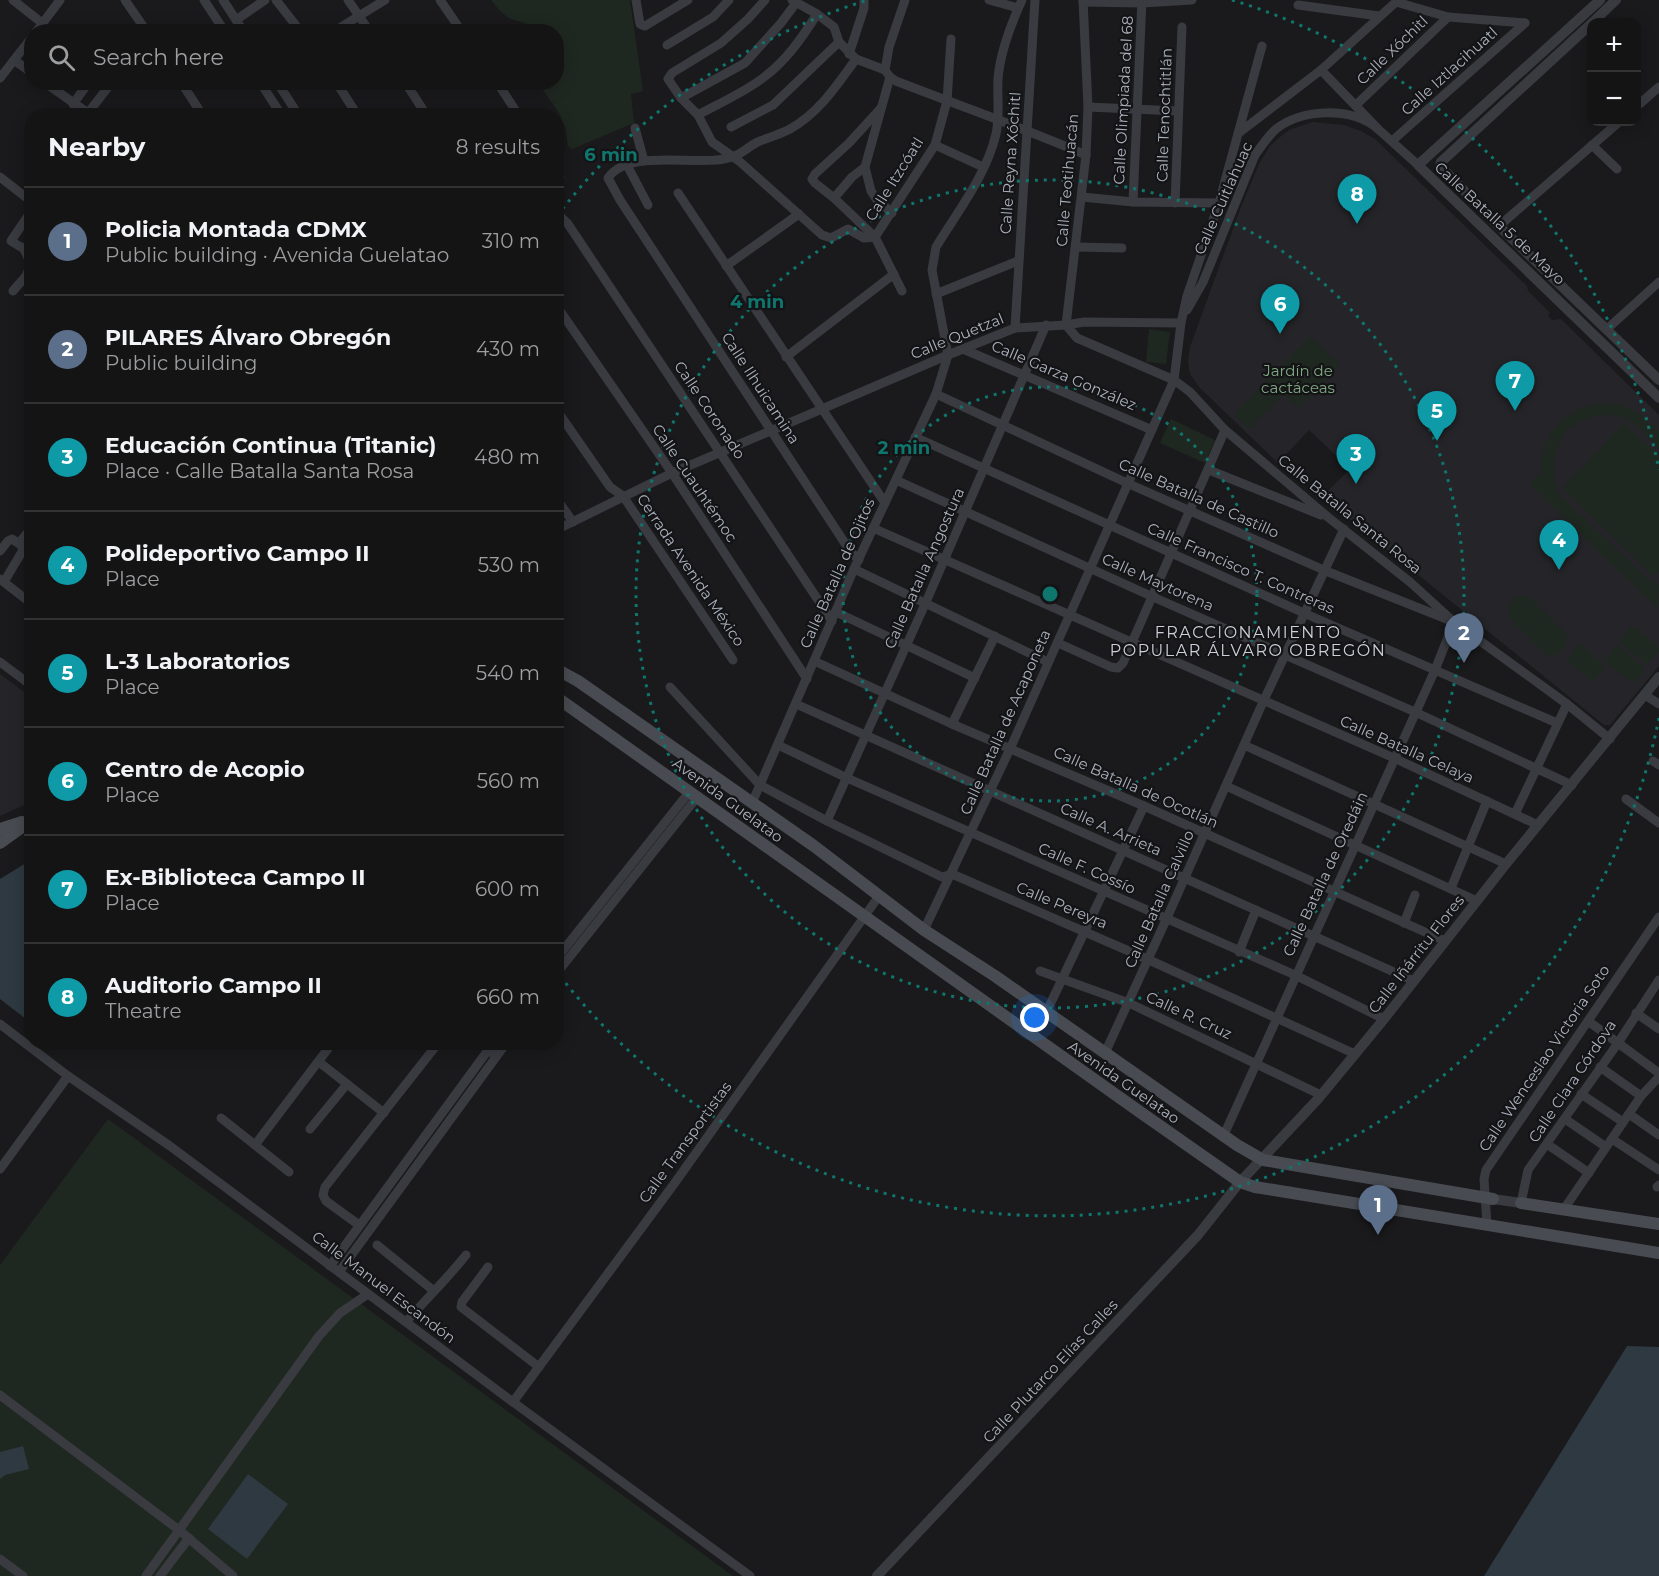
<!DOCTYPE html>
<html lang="en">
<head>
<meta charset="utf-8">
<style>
  :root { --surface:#141415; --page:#212122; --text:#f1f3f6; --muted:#9d9ea0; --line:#333334; --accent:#fcb632 }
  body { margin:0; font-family:Montserrat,sans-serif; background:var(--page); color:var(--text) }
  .controls { position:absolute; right:18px; top:18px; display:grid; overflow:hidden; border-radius:12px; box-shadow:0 3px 15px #0003 }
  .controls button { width:54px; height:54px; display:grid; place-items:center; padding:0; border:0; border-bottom:2px solid var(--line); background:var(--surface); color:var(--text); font:30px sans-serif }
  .you { position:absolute; left:1035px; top:1018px; width:21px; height:21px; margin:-15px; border:4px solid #fff; border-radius:50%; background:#1a73e8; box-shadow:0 0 0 9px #1a73e833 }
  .badge { display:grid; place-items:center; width:39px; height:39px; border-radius:50%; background:var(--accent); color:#fff; font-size:20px; font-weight:700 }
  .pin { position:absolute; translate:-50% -50px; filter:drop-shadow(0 2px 3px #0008) }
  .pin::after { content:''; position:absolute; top:32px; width:21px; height:18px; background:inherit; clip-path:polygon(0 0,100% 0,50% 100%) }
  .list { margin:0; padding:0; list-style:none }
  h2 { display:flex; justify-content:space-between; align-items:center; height:78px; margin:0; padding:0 24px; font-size:26px }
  h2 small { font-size:20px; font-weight:400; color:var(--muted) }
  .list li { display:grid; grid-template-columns:39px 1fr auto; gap:18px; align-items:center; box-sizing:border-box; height:108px; padding:0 24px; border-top:2px solid var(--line) }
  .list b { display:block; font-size:22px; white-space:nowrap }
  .list p { margin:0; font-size:20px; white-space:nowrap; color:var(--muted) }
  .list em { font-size:20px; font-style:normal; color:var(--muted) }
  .icon { flex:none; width:33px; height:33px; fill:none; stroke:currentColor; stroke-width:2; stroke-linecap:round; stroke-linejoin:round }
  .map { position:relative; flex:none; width:1659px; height:1576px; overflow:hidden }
  .search { position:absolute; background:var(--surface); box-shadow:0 3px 15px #0003; left:24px; top:24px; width:540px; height:66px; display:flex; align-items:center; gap:15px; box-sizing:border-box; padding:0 21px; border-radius:24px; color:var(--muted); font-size:22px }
  .panel { position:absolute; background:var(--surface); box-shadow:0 3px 15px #0003; left:24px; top:108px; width:540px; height:942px; border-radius:24px }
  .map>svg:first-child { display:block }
  .built { fill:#252529 }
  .green { fill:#1f2820 }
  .water { fill:#2e3941 }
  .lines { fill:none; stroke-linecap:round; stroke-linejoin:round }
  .minor { stroke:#3a3b41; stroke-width:9 }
  .tertiary { stroke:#3a3b41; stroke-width:10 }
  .secondary { stroke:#484b51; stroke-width:12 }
  .ring { fill:none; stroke:#0f766e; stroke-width:3; stroke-dasharray:3 6 }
  .labels { text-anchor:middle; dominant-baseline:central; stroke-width:4.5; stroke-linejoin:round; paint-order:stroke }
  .street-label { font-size:15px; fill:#abb1bc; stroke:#141417 }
  .park-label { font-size:15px; fill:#82a884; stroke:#141417 }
  .neighbourhood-label { font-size:16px; letter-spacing:1.5px; fill:#cdd0d8; stroke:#141417 }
  .centre { fill:#0f766e; stroke:#141417; stroke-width:3 }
  .ring-label { font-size:18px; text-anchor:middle; font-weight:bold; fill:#0f766e; stroke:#141417; stroke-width:4.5; stroke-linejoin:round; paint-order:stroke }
</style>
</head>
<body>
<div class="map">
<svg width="1659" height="1576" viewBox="0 0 1659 1576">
  <rect width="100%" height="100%" fill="#1a1a1c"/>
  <!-- built -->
  <g class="built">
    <path d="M 1312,122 L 1344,125 L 1361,131 L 1375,139 L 1527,286 L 1528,291 L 1550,313 L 1548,316 L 1552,320 L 1561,319 L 1659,415 L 1659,666 L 1610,725 L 1604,725 L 1322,497 L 1350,469 L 1309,430 L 1278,463 L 1200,388 L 1190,374 L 1188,363 L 1190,347 L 1241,207 L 1259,164 L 1270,146 L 1280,137 L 1289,130 Z"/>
    <path d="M 0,674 L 32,698 L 31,802 L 0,816 Z"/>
  </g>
  <!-- green -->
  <g class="green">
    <path d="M 491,0 L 630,0 L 643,91 L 631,94 L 634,123 L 572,149 L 568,146 L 566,129 L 559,113 L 538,83 L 556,82 L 556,32 L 532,31 L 533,27 C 523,21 517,22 509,18 C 502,14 497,7 491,0 Z"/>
    <path d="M 1149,329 L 1170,332 L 1166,364 L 1146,362 Z"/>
    <path d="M 1311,336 L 1340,365 L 1299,408 L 1284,394 L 1248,429 L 1234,414 Z"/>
    <path d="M 1603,403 C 1631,403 1640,414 1659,432 L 1659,449 C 1650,440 1640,427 1628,420 C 1621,416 1610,415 1601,415 C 1561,419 1543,461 1560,495 L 1649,580 L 1659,584 L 1658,609 L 1529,484 L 1538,474 L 1540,475 C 1539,436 1564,407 1603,403 Z"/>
    <path d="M 1171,419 L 1215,440 L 1205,463 L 1160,443 Z"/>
    <path d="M 1624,423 L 1659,456 L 1659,571 L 1654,577 L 1562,488 Z"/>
    <path d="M 1522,595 L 1529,597 L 1567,634 L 1567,643 C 1562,650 1556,658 1546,655 L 1508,617 C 1505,607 1513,598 1522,595 Z"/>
    <path d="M 1632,625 L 1659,648 L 1659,651 L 1647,665 L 1619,642 Z"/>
    <path d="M 1580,643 L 1606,667 L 1592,682 L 1566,659 Z"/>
    <path d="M 1617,645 L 1646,669 L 1633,684 L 1604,661 Z"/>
    <path d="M 108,1119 L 733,1576 L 0,1576 L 0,1265 Z"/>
  </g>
  <!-- water -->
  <g class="water">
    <path d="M 31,860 L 32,1019 L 26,1019 L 0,999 L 0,879 Z"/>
    <path d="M 1627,1346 L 1659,1347 L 1659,1576 L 1484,1576 Z"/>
    <path d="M 23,1446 L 29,1469 L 5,1475 L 0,1479 L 0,1452 Z"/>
    <path d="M 248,1474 L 288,1504 L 247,1559 L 208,1529 Z"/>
  </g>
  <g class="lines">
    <!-- minor -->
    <g class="minor">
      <path d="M 13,0 L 42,23"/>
      <path d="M 125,0 L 147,32"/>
      <path d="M 204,0 L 225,32"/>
      <path d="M 223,0 L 244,32"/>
      <path d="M 276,0 L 301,32"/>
      <path d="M 348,0 L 370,32"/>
      <path d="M 440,0 L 462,32"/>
      <path d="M 636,0 L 640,24 L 645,26 L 688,0"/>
      <path d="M 765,0 L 748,19 L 721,43 L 672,73 L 668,79 L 681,98 L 698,115 L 712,142 L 739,161 L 822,235 L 831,238 L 848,229 L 864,238 L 875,237"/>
      <path d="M 792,0 L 817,14 L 834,27 L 839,42 L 856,59 L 885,70 L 890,77 L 896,81 C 960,106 1024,128 1086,155"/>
      <path d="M 989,0 L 1018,8"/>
      <path d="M 1083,0 L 1088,107 L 1086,155 L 1066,325 L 1077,338 L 1174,380 L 1190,392 L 1225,430 L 1329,518 L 1410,582 L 1454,622 L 1567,704 L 1610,739"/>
      <path d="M 1083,2 L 1142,3 L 1192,0"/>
      <path d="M 1396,2 L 1448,17 L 1525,23"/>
      <path d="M 1298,5 L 1379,16"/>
      <path d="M 236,20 L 265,0"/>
      <path d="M 36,32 L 60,0"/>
      <path d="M 333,32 L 385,0"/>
      <path d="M 667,45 L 713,17 L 729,0"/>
      <path d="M 849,54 L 864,8 L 864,0"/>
      <path d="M 856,59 C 837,85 819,113 790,129 C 781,134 770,137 760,141 C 750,145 742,154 732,157 C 700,168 629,147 608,178 L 620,200 L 850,551 L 859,560"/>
      <path d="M 14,60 L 32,73"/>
      <path d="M 885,70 L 889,47 L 905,0"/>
      <path d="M 1321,70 L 1378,129 L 1418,165"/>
      <path d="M 890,77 L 865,167 L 871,191 L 877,200 L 892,213"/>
      <path d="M 0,78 L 32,37"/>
      <path d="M 44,82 L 88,113 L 112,82"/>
      <path d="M 181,82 L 203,116"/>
      <path d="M 260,82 L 282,116"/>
      <path d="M 277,82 L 299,116"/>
      <path d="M 336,82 L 358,116"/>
      <path d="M 405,82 L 427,116"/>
      <path d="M 497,82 L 519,116"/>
      <path d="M 681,98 L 745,63 L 781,23 L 796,3"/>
      <path d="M 73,104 L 89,82"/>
      <path d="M 1356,105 L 1448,17"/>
      <path d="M 1088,107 L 1178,111"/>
      <path d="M 1636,107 L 1659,87"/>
      <path d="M 881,108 L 849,143 L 815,174 L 812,179 L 815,183 L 834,198 L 875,237 L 902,291"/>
      <path d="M 698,115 C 720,103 743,93 763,78 C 786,61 802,38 817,14"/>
      <path d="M 731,127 L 773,105 L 839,42"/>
      <path d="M 635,128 L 644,161"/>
      <path d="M 1240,132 L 1321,70 L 1396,2"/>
      <path d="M 1392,141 L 1525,23"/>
      <path d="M 935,145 L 983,167"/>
      <path d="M 1592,145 L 1617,169"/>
      <path d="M 627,165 L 648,205"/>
      <path d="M 556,172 L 560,177"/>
      <path d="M 0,177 L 32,202"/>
      <path d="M 678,193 L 885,503"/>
      <path d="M 1082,197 L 1133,202 L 1219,203"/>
      <path d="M 834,198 L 852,177 L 865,167"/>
      <path d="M 1133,202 L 1142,0"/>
      <path d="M 1175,203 L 1182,27"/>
      <path d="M 556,218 L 561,217 L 568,224 L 832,621"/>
      <path d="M 1499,226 L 1619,122"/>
      <path d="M 875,237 L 935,145 L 947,101 L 951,39"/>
      <path d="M 1077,247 L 1122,248"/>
      <path d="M 24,249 L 32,240"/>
      <path d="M 726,266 L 799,214"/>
      <path d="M 13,291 L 26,276 L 31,264 L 24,249 L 11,241 L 32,210"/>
      <path d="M 936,294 L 1018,261"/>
      <path d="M 556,305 L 672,473 L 807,679"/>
      <path d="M 1187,310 L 1203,282 L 1255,155 C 1262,146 1267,137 1276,129 C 1303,108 1352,107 1378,129"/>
      <path d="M 1015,328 L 1035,0"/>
      <path d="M 1607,329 L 1659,282"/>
      <path d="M 963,349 L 1152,430"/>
      <path d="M 786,357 L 894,274"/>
      <path d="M 936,394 L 1127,483 L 1326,571 L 1454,622 L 1435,670 L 1223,1137"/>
      <path d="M 556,409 L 610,487 L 623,496 L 733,660"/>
      <path d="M 915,437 L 1306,614 L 1557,723"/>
      <path d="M 1209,470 L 1321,515"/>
      <path d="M 896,480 L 1153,597 L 1415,712 L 1572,785"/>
      <path d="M 556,498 L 573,522"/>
      <path d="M 873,528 L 1394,758 L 1538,825"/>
      <path d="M 556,530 L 672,473 L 948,355 L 1015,328 L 1066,325 L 1084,322 L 1181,323"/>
      <path d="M 19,543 L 32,527"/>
      <path d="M 0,551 L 8,541 L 12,539 L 21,545 L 23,550 L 4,582"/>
      <path d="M 854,569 L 1048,662"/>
      <path d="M 0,579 L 32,604"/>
      <path d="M 836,612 L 975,678"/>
      <path d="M 1058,643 L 1111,667 L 1118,668 L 1123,663 L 1225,430"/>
      <path d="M 814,661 L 952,724 L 1144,806 L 1445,941"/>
      <path d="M 0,662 L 32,686"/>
      <path d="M 670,687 L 760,785 L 827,821 L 942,877 L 952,874 L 1147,959 L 1355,1054"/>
      <path d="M 1645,695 L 1659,704"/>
      <path d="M 796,704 L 1414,981"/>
      <path d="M 952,724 L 995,636"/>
      <path d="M 778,745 L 847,778 L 1295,975 L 1384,1019"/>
      <path d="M 1244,745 L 1506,864"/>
      <path d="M 1653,761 L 1659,765"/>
      <path d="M 1226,786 L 1477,901"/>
      <path d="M 1626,799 L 1659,823"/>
      <path d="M 752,803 L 854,569 L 936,394 L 948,355 L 932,270 L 936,247 C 958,211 986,176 996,134 C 1000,116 997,98 998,79 C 1000,52 1011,24 1022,0"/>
      <path d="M 1515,814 L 1567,704"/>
      <path d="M 827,821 L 926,602 L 1046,325"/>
      <path d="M 1451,888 L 1487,801"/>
      <path d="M 1404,923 L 1415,895"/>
      <path d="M 924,930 L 1010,749 L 1174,380 L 1181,323 L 1187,296 L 1219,203 L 1262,46"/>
      <path d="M 1239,952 L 1256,910"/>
      <path d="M 556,959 L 690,791"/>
      <path d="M 1040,971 L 1129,1003 L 1321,1095"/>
      <path d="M 556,974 L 698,796"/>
      <path d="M 1046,1013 L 1144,806"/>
      <path d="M 1636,1013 L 1659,1029"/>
      <path d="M 1588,1021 L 1659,1073"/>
      <path d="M 0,1024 L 68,1076 L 170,1146 L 513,1402 L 750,1576"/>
      <path d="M 480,1042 L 492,1053"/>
      <path d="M 1105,1053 L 1166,920 L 1263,702 L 1344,529"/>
      <path d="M 319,1062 L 384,1113"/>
      <path d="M 1600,1067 L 1641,1096"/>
      <path d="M 1581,1094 L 1623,1122"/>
      <path d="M 1629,1114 L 1659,1135"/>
      <path d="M 221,1118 L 289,1172"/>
      <path d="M 1565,1119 L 1606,1147"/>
      <path d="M 310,1129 L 347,1084"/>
      <path d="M 1612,1139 L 1659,1170"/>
      <path d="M 1547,1144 L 1589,1173"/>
      <path d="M 255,1145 L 333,1042"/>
      <path d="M 0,1169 L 68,1076"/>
      <path d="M 1657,1187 L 1659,1185"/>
      <path d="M 1521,1203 L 1528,1170 L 1618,1043 L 1659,980"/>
      <path d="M 1564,1209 L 1641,1096 L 1659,1077"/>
      <path d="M 359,1225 L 326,1201 L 323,1195 L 325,1187 L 439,1042"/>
      <path d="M 1487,1225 L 1484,1179 L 1486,1170 L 1659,917"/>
      <path d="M 377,1245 L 434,1291"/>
      <path d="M 330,1266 L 494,1042"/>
      <path d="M 488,1267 L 462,1302 L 461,1307 L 539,1367"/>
      <path d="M 339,1272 L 507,1042"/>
      <path d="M 406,1322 C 426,1299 447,1279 466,1255"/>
      <path d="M 0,1395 L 179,1530 L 233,1576"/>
      <path d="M 513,1402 L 674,1184 L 879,896"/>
      <path d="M 0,1559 L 23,1576"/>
      <path d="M 146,1576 L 319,1336 L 340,1313 L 368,1294"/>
      <path d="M 160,1576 L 189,1538"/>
    </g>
    <!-- tertiary -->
    <g class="tertiary">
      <path d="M 1600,0 L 1418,165 L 1659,398"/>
      <path d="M 1593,22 L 1616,0"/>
      <path d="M 1592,23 L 1441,162 L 1440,166 L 1499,226 L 1659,380"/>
      <path d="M 1493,1199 L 1521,1203"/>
      <path d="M 877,1576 L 1198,1235 L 1240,1182 L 1318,1099 L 1384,1019 L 1506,864 L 1659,677"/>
    </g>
    <!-- secondary -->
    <g class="secondary">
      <path d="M 556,669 L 578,681 L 814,846 L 924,930 L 995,976 L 1237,1145 L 1263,1160 L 1493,1199"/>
      <path d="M 556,697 L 1140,1112 L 1240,1182 L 1255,1187 L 1659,1253"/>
      <path d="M 0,829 L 22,822"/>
      <path d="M 0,843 L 32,820"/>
      <path d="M 1521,1203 L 1659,1224"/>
    </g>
  </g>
  <!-- distance rings -->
  <g class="ring">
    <circle cx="1050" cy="594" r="207"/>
    <circle cx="1050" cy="594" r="414"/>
    <path d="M1659 718A621 621 0 0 1 557 972M557 216A621 621 0 0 1 868 0M1232 0A621 621 0 0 1 1659 470"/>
  </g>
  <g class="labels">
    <!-- street labels -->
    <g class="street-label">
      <text transform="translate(1392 50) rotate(-44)">Calle Xóchitl</text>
      <text transform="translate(1449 71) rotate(-42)">Calle Iztlacihuatl</text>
      <text transform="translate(1123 100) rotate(-87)">Calle Olimpiada del 68</text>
      <text transform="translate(1164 115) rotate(-88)">Calle Tenochtitlán</text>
      <text transform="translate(1010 163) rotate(-86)">Calle Reyna Xóchitl</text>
      <text transform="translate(894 179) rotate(-58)">Calle Itzcóatl</text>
      <text transform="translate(1067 180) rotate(-85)">Calle Teotihuacán</text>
      <text transform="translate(1223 198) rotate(-66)">Calle Cuitlahuac</text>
      <text transform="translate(1500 223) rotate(43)">Calle Batalla 5 de Mayo</text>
      <text transform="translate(957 336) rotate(-22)">Calle Quetzal</text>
      <text transform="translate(1064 375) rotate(23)">Calle Garza González</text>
      <text transform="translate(761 388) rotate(57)">Calle Ilhuicamina</text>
      <text transform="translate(710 410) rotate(56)">Calle Coronado</text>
      <text transform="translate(695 483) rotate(56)">Calle Cuauhtémoc</text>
      <text transform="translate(1199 498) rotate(24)">Calle Batalla de Castillo</text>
      <text transform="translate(1350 514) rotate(39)">Calle Batalla Santa Rosa</text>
      <text transform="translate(924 568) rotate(-66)">Calle Batalla Angostura</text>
      <text transform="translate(1241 568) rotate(24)">Calle Francisco T. Contreras</text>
      <text transform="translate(691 570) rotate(56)">Cerrada Avenida México</text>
      <text transform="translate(837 573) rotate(-66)">Calle Batalla de Ojitos</text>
      <text transform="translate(1158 582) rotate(24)">Calle Maytorena</text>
      <text transform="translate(1005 722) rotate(-66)">Calle Batalla de Acaponeta</text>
      <text transform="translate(1407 749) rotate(24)">Calle Batalla Celaya</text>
      <text transform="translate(1136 787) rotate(24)">Calle Batalla de Ocotlán</text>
      <text transform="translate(728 800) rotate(36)">Avenida Guelatao</text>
      <text transform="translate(1111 829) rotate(24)">Calle A. Arrieta</text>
      <text transform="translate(1087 868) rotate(24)">Calle F. Cossío</text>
      <text transform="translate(1325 874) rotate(-65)">Calle Batalla de Oredáin</text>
      <text transform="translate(1159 899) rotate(-66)">Calle Batalla Calvillo</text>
      <text transform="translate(1062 905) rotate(23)">Calle Pereyra</text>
      <text transform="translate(1416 954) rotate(-52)">Calle Iñárritu Flores</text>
      <text transform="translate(1189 1015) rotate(25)">Calle R. Cruz</text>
      <text transform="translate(1544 1058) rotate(-56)">Calle Wenceslao Victoria Soto</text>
      <text transform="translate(1572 1081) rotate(-56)">Calle Clara Córdova</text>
      <text transform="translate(1124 1082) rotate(35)">Avenida Guelatao</text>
      <text transform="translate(685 1142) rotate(-54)">Calle Transportistas</text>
      <text transform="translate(384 1287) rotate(37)">Calle Manuel Escandón</text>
      <text transform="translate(1050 1371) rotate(-47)">Calle Plutarco Elías Calles</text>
    </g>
    <!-- park labels -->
    <g class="park-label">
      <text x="1298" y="370">Jardín de<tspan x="1298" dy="17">cactáceas</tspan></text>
    </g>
    <!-- neighbourhood labels -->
    <g class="neighbourhood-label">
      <text x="1248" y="632">FRACCIONAMIENTO<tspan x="1248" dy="18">POPULAR ÁLVARO OBREGÓN</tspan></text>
    </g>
  </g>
  <circle cx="1050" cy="594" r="9" class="centre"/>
  <g class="ring-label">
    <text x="611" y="161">6 min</text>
    <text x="757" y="308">4 min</text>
    <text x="904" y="454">2 min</text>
  </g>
</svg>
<div class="controls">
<button>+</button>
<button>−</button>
</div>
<div class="you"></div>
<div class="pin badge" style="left:1378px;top:1235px;background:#5c6f8a">1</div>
<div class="pin badge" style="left:1464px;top:663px;background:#5c6f8a">2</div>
<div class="pin badge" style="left:1356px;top:484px;background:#0f9aa8">3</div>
<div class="pin badge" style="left:1559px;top:570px;background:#0f9aa8">4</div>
<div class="pin badge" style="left:1437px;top:441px;background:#0f9aa8">5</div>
<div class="pin badge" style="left:1280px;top:334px;background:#0f9aa8">6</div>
<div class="pin badge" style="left:1515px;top:411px;background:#0f9aa8">7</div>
<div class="pin badge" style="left:1357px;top:224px;background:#0f9aa8">8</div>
<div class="search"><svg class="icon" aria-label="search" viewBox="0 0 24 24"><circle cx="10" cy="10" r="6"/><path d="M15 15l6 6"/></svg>Search here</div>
<section class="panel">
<h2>Nearby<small>8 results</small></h2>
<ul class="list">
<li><span class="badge" style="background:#5c6f8a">1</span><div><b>Policia Montada CDMX</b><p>Public building · Avenida Guelatao</p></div><em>310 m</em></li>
<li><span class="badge" style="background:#5c6f8a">2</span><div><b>PILARES Álvaro Obregón</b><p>Public building</p></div><em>430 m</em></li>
<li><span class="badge" style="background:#0f9aa8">3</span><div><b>Educación Continua (Titanic)</b><p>Place · Calle Batalla Santa Rosa</p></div><em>480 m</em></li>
<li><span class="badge" style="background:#0f9aa8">4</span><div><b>Polideportivo Campo II</b><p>Place</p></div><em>530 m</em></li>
<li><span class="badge" style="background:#0f9aa8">5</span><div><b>L-3 Laboratorios</b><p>Place</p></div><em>540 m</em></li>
<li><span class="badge" style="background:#0f9aa8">6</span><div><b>Centro de Acopio</b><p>Place</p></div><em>560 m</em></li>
<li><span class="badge" style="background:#0f9aa8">7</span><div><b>Ex-Biblioteca Campo II</b><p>Place</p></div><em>600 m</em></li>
<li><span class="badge" style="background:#0f9aa8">8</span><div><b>Auditorio Campo II</b><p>Theatre</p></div><em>660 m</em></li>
</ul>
</section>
</div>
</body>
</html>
